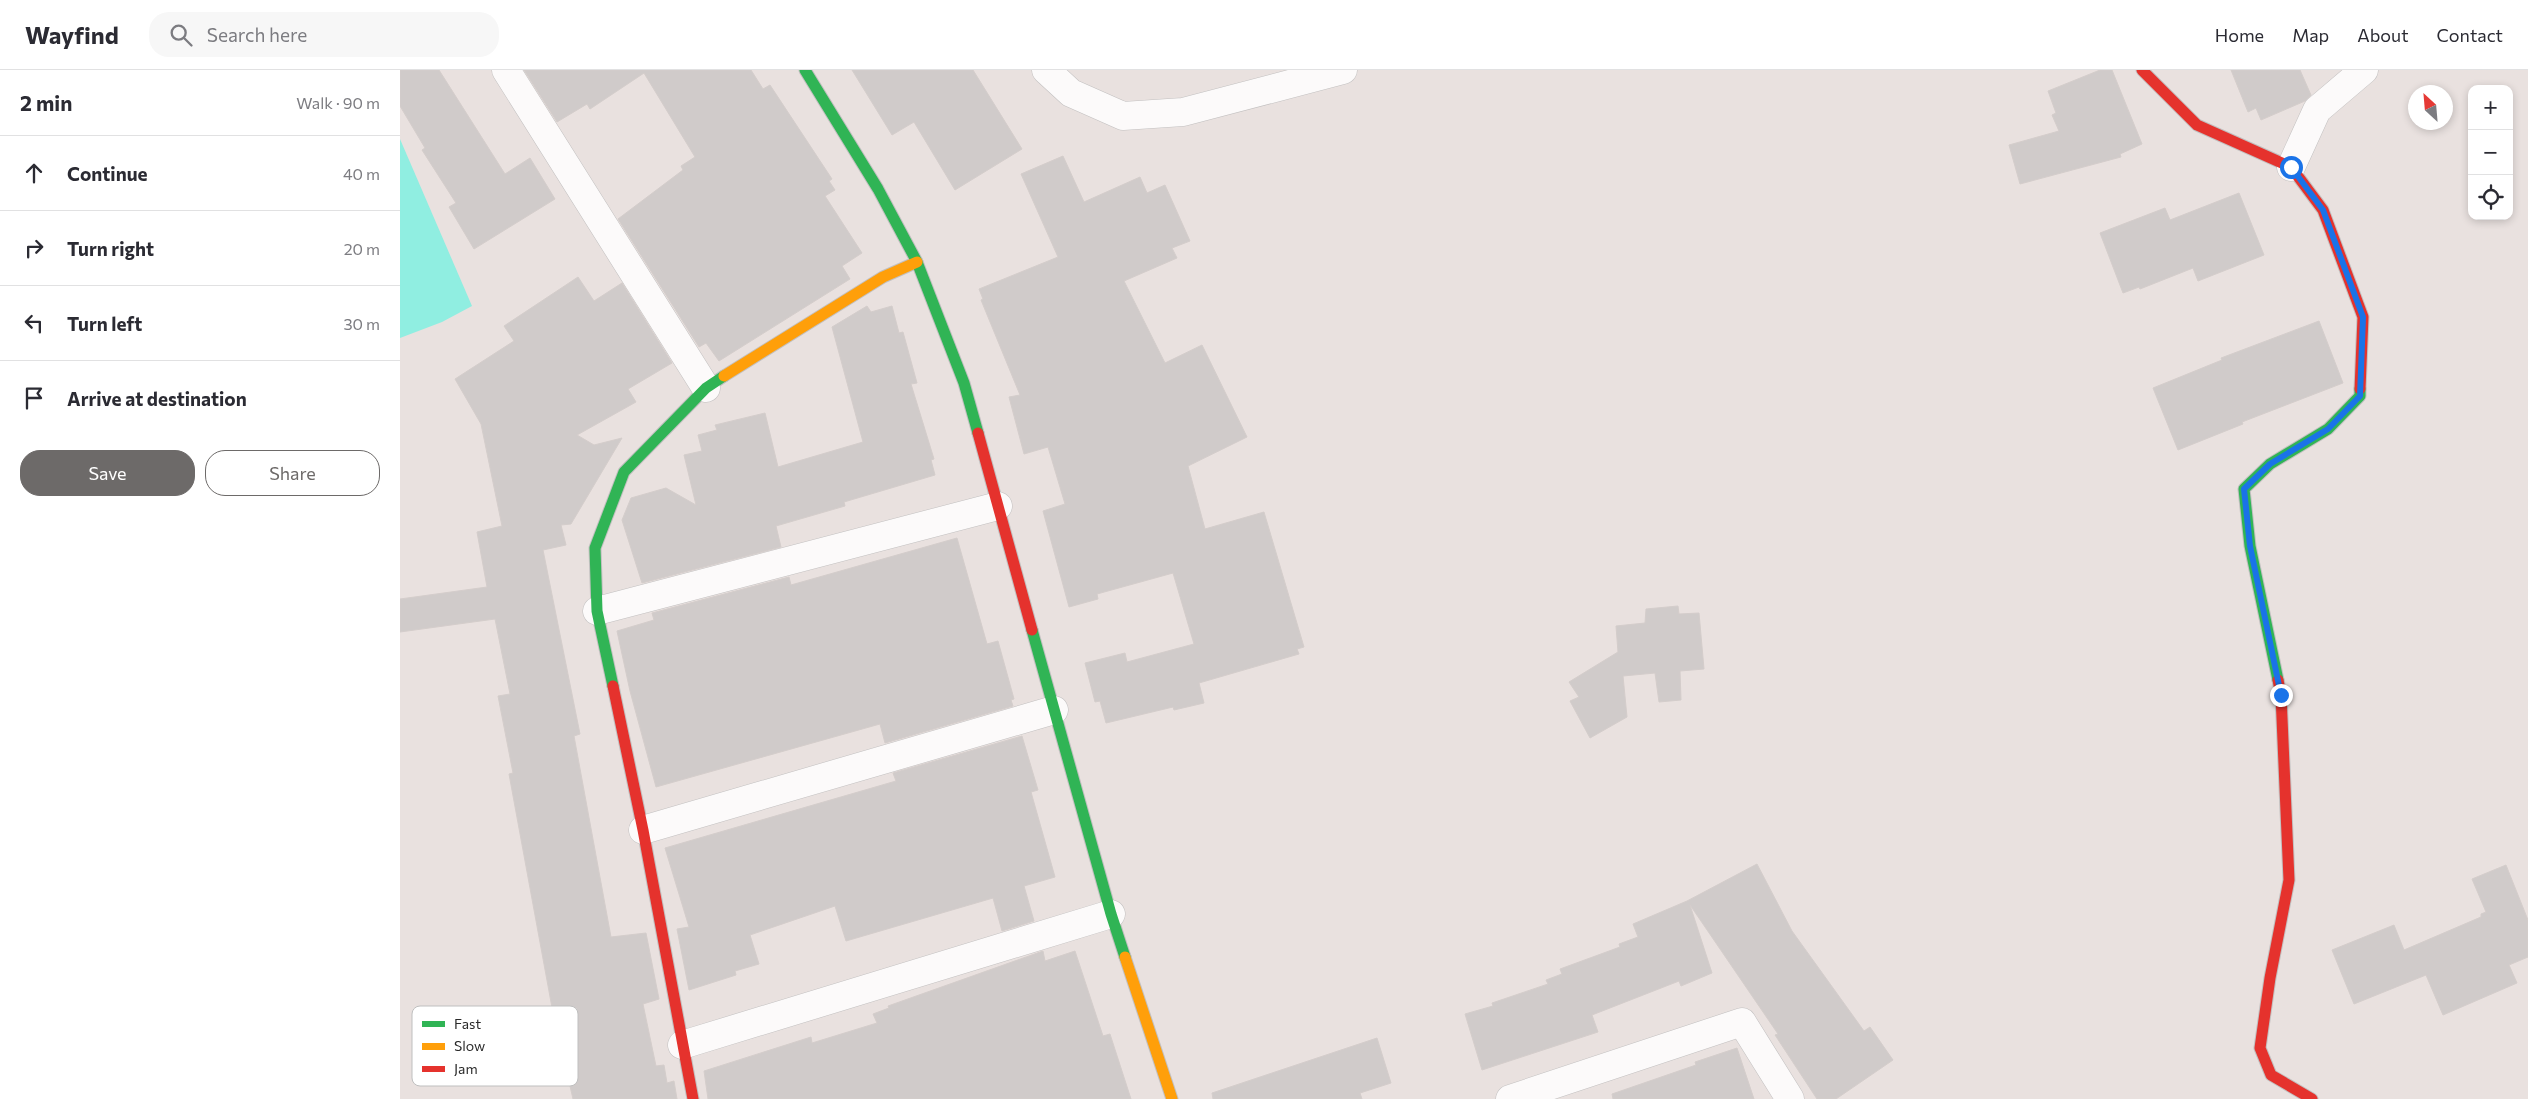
<!DOCTYPE html>
<html lang="en">
<head>
<meta charset="utf-8">
<style>
  :root { --surface:#fff; --page:#f7f7f7; --text:#2b2b33; --muted:#7c7c81; --line:#e1e1e2; --accent:#6d6a69 }
  body { margin:0; font-family:Commissioner,sans-serif; background:var(--page); color:var(--text) }
  .controls { position:absolute; right:15px; top:15px; display:grid; overflow:hidden; border-radius:10px; box-shadow:0 2px 8px #0003 }
  .controls button { width:45px; height:45px; display:grid; place-items:center; padding:0; border:0; border-bottom:1px solid var(--line); background:var(--surface); color:var(--text); font:25px sans-serif }
  .compass { position:absolute; left:2008px; top:15px; width:45px; height:45px; border-radius:50%; background:var(--surface); box-shadow:0 2px 8px #0003; rotate:334deg }
  .stop { position:absolute; width:15px; height:15px; margin:-11px; border:4px solid #1a73e8; border-radius:50%; background:#fff }
  .stop.end { background:#1a73e8; border-color:#fff; box-shadow:0 1px 5px #0008 }
  .list { margin:0; padding:0; list-style:none }
  h2 { display:flex; justify-content:space-between; align-items:center; height:65px; margin:0; padding:0 20px; font-size:21px }
  h2 small { font-size:16px; font-weight:400; color:var(--muted) }
  .list li { display:grid; grid-template-columns:32px 1fr auto; gap:15px; align-items:center; box-sizing:border-box; height:75px; padding:0 20px; border-top:1px solid var(--line) }
  .list b { display:block; font-size:19px; white-space:nowrap }
  .list em { font-size:16px; font-style:normal; color:var(--muted) }
  .actions { display:flex; gap:10px; padding:15px 20px }
  .actions a { flex:1; padding:11px 0; border:1px solid var(--accent); border-radius:20px; text-align:center; font-size:18px; color:var(--accent) }
  .actions .main { background:var(--accent); color:#fff }
  .icon { flex:none; width:28px; height:28px; fill:none; stroke:currentColor; stroke-width:2; stroke-linecap:round; stroke-linejoin:round }
  .map { position:relative; flex:none; width:2128px; height:1029px; overflow:hidden }
  header { display:flex; align-items:center; gap:30px; box-sizing:border-box; height:70px; padding:0 25px; background:var(--surface); border-bottom:1px solid var(--line) }
  header strong { font-size:24px }
  nav { display:flex; gap:28px; margin-inline-start:auto; font-size:18px }
  .search { width:350px; height:45px; background:var(--page); display:flex; align-items:center; gap:12px; box-sizing:border-box; padding:0 18px; border-radius:20px; color:var(--muted); font-size:19px }
  main { display:flex }
  aside { flex:1; background:var(--surface) }
  .map>svg:first-child { display:block }
  .water { fill:#90eee1 }
  .building { fill:#d0cbca; stroke:#d4cdcb }
  .lines { fill:none; stroke-linecap:round; stroke-linejoin:round }
  .street-casing { stroke:#c2c0c0; stroke-width:29 }
  .fast-casing { stroke:#c2c0c0; stroke-width:13 }
  .slow-casing { stroke:#c2c0c0; stroke-width:13 }
  .jam-casing { stroke:#c2c0c0; stroke-width:13 }
  .street { stroke:#fcfafa; stroke-width:28 }
  .fast { stroke:#30b455; stroke-width:11 }
  .slow { stroke:#ff9f0a; stroke-width:11 }
  .jam { stroke:#e5322d; stroke-width:11 }
  .route { stroke:#1a73e8; stroke-width:6 }
  .key { fill:#fff; stroke:#bfbfbf; stroke-width:1 }
  .key-label { font-size:14px; fill:#2a2a2a }
</style>
</head>
<body>
<header>
<strong>Wayfind</strong>
<div class="search"><svg class="icon" aria-label="search" viewBox="0 0 24 24"><circle cx="10" cy="10" r="6"/><path d="M15 15l6 6"/></svg>Search here</div>
<nav><a>Home</a><a>Map</a><a>About</a><a>Contact</a></nav>
</header>
<main>
<aside>
<h2>2 min<small>Walk · 90 m</small></h2>
<ul class="list">
<li><svg class="icon" aria-label="ahead" viewBox="0 0 24 24"><path d="M12 20V5M6 11l6-6 6 6"/></svg><div><b>Continue</b></div><em>40 m</em></li>
<li><svg class="icon" aria-label="right" viewBox="0 0 24 24"><path d="M7 20v-9h11M14 6l5 5-5 5"/></svg><div><b>Turn right</b></div><em>20 m</em></li>
<li><svg class="icon" aria-label="left" viewBox="0 0 24 24"><path d="M17 20v-9H6M10 6l-5 5 5 5"/></svg><div><b>Turn left</b></div><em>30 m</em></li>
<li><svg class="icon" aria-label="arrive" viewBox="0 0 24 24"><path d="M6 21V4h12l-3 4 3 4H6"/></svg><div><b>Arrive at destination</b></div></li>
</ul>
<div class="actions"><a class="main">Save</a><a>Share</a></div>
</aside>
<div class="map">
<svg width="2128" height="1029" viewBox="0 0 2128 1029">
  <rect width="100%" height="100%" fill="#e9e1df"/>
  <!-- water -->
  <path class="water" d="M 0,69 L 72,236 L 42,252 L 0,268 Z"/>
  <!-- building -->
  <g class="building">
    <path d="M 0,0 L 39,0 L 105,104 L 130,88 L 155,129 L 74,179 L 49,137 L 56,133 L 22,80 L 25,78 L 0,36 Z"/>
    <path d="M 124,0 L 351,0 L 363,19 L 370,15 L 432,109 L 429,111 L 435,120 L 425,126 L 462,183 L 442,196 L 450,209 L 319,291 L 306,273 L 299,277 L 218,149 L 283,100 L 281,96 L 295,87 L 244,3 L 190,39 L 187,34 L 157,52 Z"/>
    <path d="M 452,0 L 573,0 L 622,79 L 555,120 L 514,52 L 492,65 Z"/>
    <path d="M 1700,0 L 1712,0 L 1742,74 L 1720,84 L 1721,87 L 1620,114 L 1609,75 L 1659,61 L 1652,45 L 1656,43 L 1648,21 Z"/>
    <path d="M 1831,0 L 1900,0 L 1911,25 L 1905,31 L 1861,50 L 1856,38 L 1848,42 Z"/>
    <path d="M 663,86 L 684,132 L 740,107 L 747,123 L 765,115 L 790,171 L 772,178 L 777,188 L 724,211 L 765,293 L 802,275 L 847,367 L 788,396 L 805,459 L 864,442 L 904,577 L 897,579 L 899,584 L 799,613 L 804,633 L 774,640 L 773,637 L 706,653 L 700,631 L 695,632 L 685,593 L 725,583 L 727,592 L 794,574 L 773,503 L 697,524 L 698,529 L 669,537 L 643,441 L 665,434 L 648,377 L 624,384 L 609,327 L 620,325 L 581,230 L 583,229 L 579,219 L 658,187 L 621,104 Z"/>
    <path d="M 1839,123 L 1864,185 L 1798,211 L 1793,198 L 1740,219 L 1739,217 L 1723,223 L 1700,163 L 1765,138 L 1770,150 Z"/>
    <path d="M 178,207 L 194,231 L 222,213 L 272,293 L 228,319 L 236,332 L 177,365 L 194,375 L 222,368 L 171,454 L 161,455 L 166,475 L 143,480 L 180,664 L 174,666 L 211,867 L 246,863 L 259,929 L 243,934 L 256,996 L 264,995 L 267,1013 L 274,1011 L 277,1029 L 173,1029 L 153,943 L 109,704 L 113,703 L 98,626 L 110,624 L 95,549 L 0,562 L 0,529 L 87,517 L 77,462 L 102,456 L 81,354 L 55,309 L 114,271 L 104,256 Z"/>
    <path d="M 467,236 L 471,242 L 492,236 L 499,263 L 503,262 L 517,313 L 511,314 L 534,389 L 531,390 L 535,405 L 444,432 L 445,436 L 376,456 L 381,477 L 242,513 L 222,450 L 231,428 L 266,418 L 296,435 L 284,385 L 302,381 L 298,365 L 317,360 L 315,355 L 365,343 L 378,397 L 463,372 L 432,257 Z"/>
    <path d="M 1919,251 L 1943,313 L 1842,352 L 1843,354 L 1778,380 L 1753,318 L 1822,290 L 1821,288 Z"/>
    <path d="M 557,468 L 587,574 L 598,571 L 614,629 L 611,630 L 613,636 L 485,673 L 480,654 L 256,717 L 230,621 L 217,561 L 254,550 L 252,543 L 389,507 L 391,515 Z"/>
    <path d="M 1278,536 L 1279,544 L 1299,543 L 1304,599 L 1280,601 L 1281,630 L 1259,632 L 1255,603 L 1223,606 L 1227,647 L 1190,668 L 1170,631 L 1179,627 L 1169,612 L 1218,582 L 1216,556 L 1245,553 L 1246,539 Z"/>
    <path d="M 622,666 L 638,720 L 631,722 L 655,807 L 624,816 L 634,851 L 602,861 L 593,828 L 446,871 L 435,836 L 350,865 L 359,894 L 335,901 L 336,905 L 289,920 L 277,859 L 289,857 L 265,778 L 496,711 L 493,703 Z"/>
    <path d="M 1357,794 L 1392,861 L 1464,961 L 1470,957 L 1493,990 L 1436,1029 L 1417,1029 L 1375,965 L 1378,964 L 1290,835 L 1312,903 L 1281,916 L 1279,911 L 1192,945 L 1198,962 L 1082,1000 L 1065,944 L 1093,936 L 1092,933 L 1148,914 L 1146,910 L 1162,904 L 1160,899 L 1220,877 L 1219,874 L 1238,867 L 1233,854 L 1287,831 Z"/>
    <path d="M 2106,795 L 2128,850 L 2128,887 L 2109,895 L 2117,913 L 2043,945 L 2026,905 L 1954,934 L 1932,880 L 1994,855 L 2004,880 L 2081,847 L 2081,844 L 2086,842 L 2072,809 Z"/>
    <path d="M 643,881 L 645,891 L 675,881 L 703,966 L 710,964 L 731,1029 L 308,1029 L 304,1001 L 411,967 L 412,973 L 477,953 L 473,944 L 489,938 L 488,936 Z"/>
    <path d="M 977,968 L 991,1013 L 960,1023 L 962,1029 L 813,1029 L 812,1023 Z"/>
    <path d="M 1337,978 L 1354,1029 L 1213,1029 L 1212,1024 L 1296,995 L 1295,992 Z"/>
  </g>
  <g class="lines">
    <!-- street casing -->
    <g class="street-casing">
      <g id="street">
        <path d="M 106,0 L 306,318"/>
        <path d="M 646,0 L 671,23 L 723,46 L 783,42 L 943,0"/>
        <path d="M 1891,97 L 1917,40 L 1964,0"/>
        <path d="M 197,541 L 598,436"/>
        <path d="M 243,760 L 654,640"/>
        <path d="M 282,975 L 711,844"/>
        <path d="M 1110,1029 L 1342,952 L 1390,1029"/>
      </g>
    </g>
    <!-- fast casing -->
    <g class="fast-casing">
      <g id="fast">
        <path d="M 405,0 L 478,119 L 517,192 L 564,313 L 578,363"/>
        <path d="M 632,560 L 711,844 L 725,887"/>
        <path d="M 1878,610 L 1850,476 L 1844,419 L 1870,394 L 1928,359 L 1960,326 L 1960,319"/>
        <path d="M 213,616 L 197,541 L 195,478 L 224,402 L 306,318 L 324,306"/>
      </g>
    </g>
    <!-- slow casing -->
    <g class="slow-casing">
      <g id="slow">
        <path d="M 324,306 L 483,207 L 517,192"/>
        <path d="M 725,887 L 772,1029"/>
      </g>
    </g>
    <!-- jam casing -->
    <g class="jam-casing">
      <g id="jam">
        <path d="M 1742,0 L 1797,55 L 1891,97 L 1923,140 L 1963,247 L 1960,319"/>
        <path d="M 578,363 L 632,560"/>
        <path d="M 1878,610 L 1881,625 L 1889,810 L 1870,908 L 1860,978 L 1871,1005 L 1912,1029"/>
        <path d="M 213,616 L 243,760 L 293,1029"/>
      </g>
    </g>
    <!-- street -->
    <use href="#street" class="street"/>
    <!-- fast -->
    <use href="#fast" class="fast"/>
    <!-- slow -->
    <use href="#slow" class="slow"/>
    <!-- jam -->
    <use href="#jam" class="jam"/>
  </g>
  <g class="lines">
    <!-- route -->
    <path class="route" d="M 1881,625 L 1850,476 L 1844,419 L 1870,394 L 1928,359 L 1960,326 L 1963,247 L 1923,140 L 1891,97"/>
  </g>
  <!-- legend -->
  <rect x="12" y="936" width="166" height="80" rx="8" class="key"/>
  <rect x="22" y="951" width="23" height="6" fill="#30b455"/>
  <rect x="22" y="973" width="23" height="7" fill="#ff9f0a"/>
  <rect x="22" y="996" width="23" height="6" fill="#e5322d"/>
  <g class="key-label">
    <text x="54" y="959">Fast</text>
    <text x="54" y="981">Slow</text>
    <text x="54" y="1004">Jam</text>
  </g>
</svg>
<div class="controls">
<button>+</button>
<button>−</button>
<button><svg class="icon" aria-label="locate" viewBox="0 0 24 24"><circle cx="12" cy="12" r="6"/><path d="M12 2v4M12 18v4M2 12h4M18 12h4"/></svg></button>
</div>
<svg class="compass" viewBox="-18 -18 36 36"><path d="M0-13l5 13h-10z" fill="#e53935"/><path d="M0 13l5-13h-10z" fill="#7c7c81"/></svg>
<div class="stop" style="left:1891px;top:97px"></div>
<div class="stop end" style="left:1881px;top:625px"></div>
</div>
</main>
</body>
</html>
